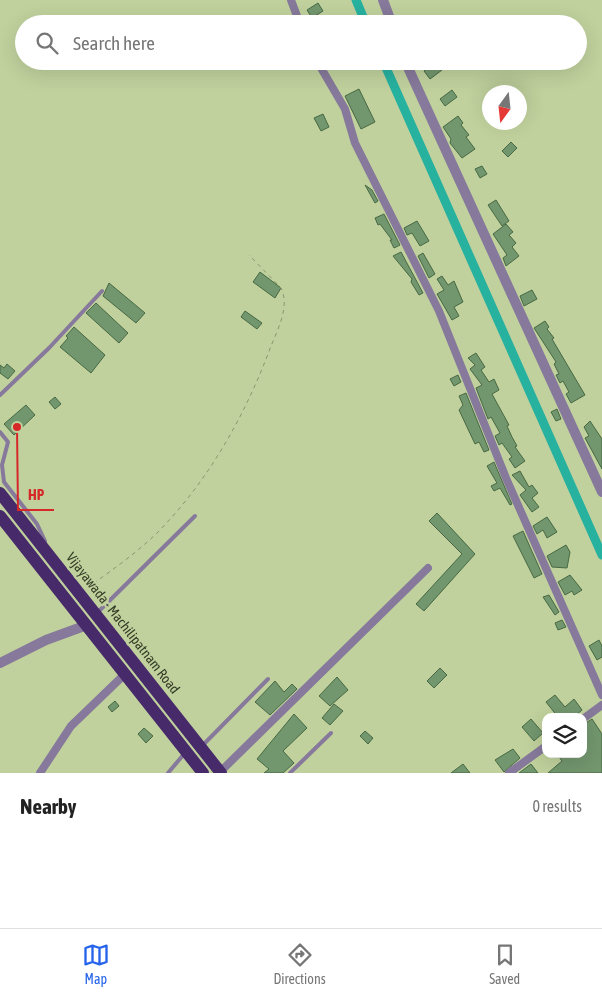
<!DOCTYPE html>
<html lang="en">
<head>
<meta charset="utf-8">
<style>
  :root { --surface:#fff; --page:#f2f2f2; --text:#222; --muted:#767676; --line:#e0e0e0; --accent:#2563eb }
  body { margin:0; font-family:"Asap Condensed",sans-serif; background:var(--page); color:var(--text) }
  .controls { position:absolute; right:15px; bottom:15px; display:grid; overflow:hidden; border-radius:10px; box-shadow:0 5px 20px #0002 }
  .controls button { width:45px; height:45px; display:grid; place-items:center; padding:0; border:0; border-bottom:1px solid var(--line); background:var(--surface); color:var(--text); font:25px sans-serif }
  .compass { position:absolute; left:482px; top:85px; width:45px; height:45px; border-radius:50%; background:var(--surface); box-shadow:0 5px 20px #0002; rotate:195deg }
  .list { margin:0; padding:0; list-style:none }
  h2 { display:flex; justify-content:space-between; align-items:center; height:65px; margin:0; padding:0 20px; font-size:21px }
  h2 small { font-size:16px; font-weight:400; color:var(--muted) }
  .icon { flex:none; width:28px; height:28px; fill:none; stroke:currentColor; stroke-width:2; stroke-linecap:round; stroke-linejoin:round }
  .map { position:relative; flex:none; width:602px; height:773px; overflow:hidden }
  .search { position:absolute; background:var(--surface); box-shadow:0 5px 20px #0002; left:15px; right:15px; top:15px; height:55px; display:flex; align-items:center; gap:12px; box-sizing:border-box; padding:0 18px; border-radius:28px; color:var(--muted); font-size:19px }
  .sheet { height:155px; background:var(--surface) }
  nav { display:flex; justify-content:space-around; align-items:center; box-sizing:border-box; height:70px; border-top:1px solid var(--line); background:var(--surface); font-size:14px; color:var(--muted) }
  nav a { display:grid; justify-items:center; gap:2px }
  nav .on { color:var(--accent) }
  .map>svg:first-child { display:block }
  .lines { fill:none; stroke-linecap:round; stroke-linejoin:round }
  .canal { stroke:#27b19f; stroke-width:9 }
  .building { fill:#72966e; stroke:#476943 }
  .path { stroke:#8a976f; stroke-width:1; stroke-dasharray:4 4; stroke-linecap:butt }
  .service { stroke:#86799b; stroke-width:4 }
  .minor { stroke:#86799b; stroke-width:8 }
  .tertiary { stroke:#86799b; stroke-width:10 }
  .trunk { stroke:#472a69; stroke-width:12 }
  .labels { text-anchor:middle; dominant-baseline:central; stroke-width:5; stroke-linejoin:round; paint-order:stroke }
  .street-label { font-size:14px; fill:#353c27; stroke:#c0d19d }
  .leader { fill:none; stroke:#d62828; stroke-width:2 }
  .callout-dot { fill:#d62828; stroke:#c0d19d; stroke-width:2 }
  .callout-label { font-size:15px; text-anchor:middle; font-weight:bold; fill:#d62828; stroke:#c0d19d; stroke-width:5; stroke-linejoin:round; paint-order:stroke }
</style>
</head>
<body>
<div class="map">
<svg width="602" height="773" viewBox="0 0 602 773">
  <rect width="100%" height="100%" fill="#c0d19d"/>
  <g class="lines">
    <!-- canal -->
    <g class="canal">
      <path d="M 356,0 L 366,24"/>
      <path d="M 383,61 L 602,555"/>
    </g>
  </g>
  <!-- building -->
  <g class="building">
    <path d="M 318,3 L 323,11 L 312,18 L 307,10 Z"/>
    <path d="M 437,62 L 442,70 L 430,79 L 424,71 Z"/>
    <path d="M 359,89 L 375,122 L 361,129 L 345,96 Z"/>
    <path d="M 452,90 L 457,97 L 445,106 L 440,99 Z"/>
    <path d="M 323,114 L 329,127 L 321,131 L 314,118 Z"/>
    <path d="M 458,116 L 463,123 L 461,125 L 469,135 L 466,137 L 475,149 L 462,158 L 450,143 L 451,139 L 443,127 Z"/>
    <path d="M 511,142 L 517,148 L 508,157 L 502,151 Z"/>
    <path d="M 482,166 L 487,174 L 480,178 L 475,169 Z"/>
    <path d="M 365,185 L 372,190 L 378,201 L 375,203 Z"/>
    <path d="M 496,200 L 509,221 L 502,226 L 488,205 Z"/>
    <path d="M 384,214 L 400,245 L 394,248 L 390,240 L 392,240 L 380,224 L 378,225 L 375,218 Z"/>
    <path d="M 417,221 L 429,241 L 420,246 L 412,233 L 407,235 L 404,228 Z"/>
    <path d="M 506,224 L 513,232 L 509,235 L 516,243 L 512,247 L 519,256 L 506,266 L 503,258 L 507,255 L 493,234 Z"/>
    <path d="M 401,252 L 423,293 L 419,295 L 411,282 L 412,279 L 393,256 Z"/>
    <path d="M 423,253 L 435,274 L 429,278 L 418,256 Z"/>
    <path d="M 260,272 L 281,288 L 275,298 L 253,282 Z"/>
    <path d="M 442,276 L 448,285 L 454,281 L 463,302 L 454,307 L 459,316 L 452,320 L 437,294 L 444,290 L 437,279 Z"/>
    <path d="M 109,283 L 145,313 L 136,323 L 103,296 Z"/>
    <path d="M 532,290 L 537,299 L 524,306 L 520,296 Z"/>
    <path d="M 96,303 L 128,333 L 119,343 L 86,313 Z"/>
    <path d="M 245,311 L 262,323 L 257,329 L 241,317 Z"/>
    <path d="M 545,321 L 549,327 L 547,329 L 554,338 L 552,339 L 585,395 L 571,403 L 566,394 L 569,392 L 563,381 L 560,383 L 556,375 L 559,374 L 554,364 L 556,362 L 534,328 Z"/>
    <path d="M 74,327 L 105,355 L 91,373 L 60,347 L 68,338 L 66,336 Z"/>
    <path d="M 476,353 L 485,367 L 481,370 L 489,382 L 494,379 L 499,390 L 492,394 L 509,425 L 507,426 L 512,437 L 517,446 L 515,447 L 525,461 L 515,468 L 509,459 L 512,457 L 502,443 L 499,445 L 495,436 L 500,433 L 491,417 L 488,419 L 476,388 L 482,385 L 470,369 L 475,365 L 468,358 Z"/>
    <path d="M 7,364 L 15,371 L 8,379 L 0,373 L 0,365 L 4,368 Z"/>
    <path d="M 458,375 L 461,382 L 454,386 L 450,379 Z"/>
    <path d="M 466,393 L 489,450 L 484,452 L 479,442 L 475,444 L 459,410 L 463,405 L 459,396 Z"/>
    <path d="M 55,397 L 61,404 L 55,409 L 49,402 Z"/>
    <path d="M 26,405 L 35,415 L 14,435 L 4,424 Z"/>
    <path d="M 557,409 L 561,419 L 556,421 L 551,412 Z"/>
    <path d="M 590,421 L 602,439 L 602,469 L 585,438 L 589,436 L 584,427 Z"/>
    <path d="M 494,462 L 512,504 L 510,505 L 500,488 L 494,491 L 491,486 L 497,483 L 487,466 Z"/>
    <path d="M 520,471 L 529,487 L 532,485 L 538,493 L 532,498 L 539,507 L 532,512 L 520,495 L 526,490 L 512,475 Z"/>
    <path d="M 437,513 L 475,554 L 424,611 L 416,604 L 462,554 L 429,521 Z"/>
    <path d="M 547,517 L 557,532 L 547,538 L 543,530 L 537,534 L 533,526 Z"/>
    <path d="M 523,531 L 542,574 L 534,578 L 513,536 Z"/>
    <path d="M 566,545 L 570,552 L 567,568 L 552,567 L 547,556 Z"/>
    <path d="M 570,575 L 582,590 L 574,595 L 572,591 L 565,595 L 558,582 Z"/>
    <path d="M 549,595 L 559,612 L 555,615 L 543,597 Z"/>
    <path d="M 562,620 L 566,627 L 558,630 L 555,623 Z"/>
    <path d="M 599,640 L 602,646 L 602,657 L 597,660 L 589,646 Z"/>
    <path d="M 440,668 L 447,675 L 434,688 L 427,681 Z"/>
    <path d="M 337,677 L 348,690 L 330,706 L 319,696 Z"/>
    <path d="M 275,681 L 284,692 L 292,684 L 297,689 L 270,715 L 255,702 Z"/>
    <path d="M 555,695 L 565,707 L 574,699 L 582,710 L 574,717 L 558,717 L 546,702 Z"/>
    <path d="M 115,701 L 119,706 L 112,712 L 108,707 Z"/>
    <path d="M 334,704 L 343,711 L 330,725 L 322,718 Z"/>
    <path d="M 294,714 L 307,728 L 283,751 L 294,763 L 283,773 L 264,773 L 269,769 L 257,759 Z"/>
    <path d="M 531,719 L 543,733 L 534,741 L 522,727 Z"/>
    <path d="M 592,719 L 602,734 L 602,773 L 548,773 L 562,761 L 557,754 L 583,754 L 583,725 Z"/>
    <path d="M 144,728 L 153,736 L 146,743 L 138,734 Z"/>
    <path d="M 365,731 L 373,738 L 368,744 L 360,736 Z"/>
    <path d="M 513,749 L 520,758 L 504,772 L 495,760 Z"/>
    <path d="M 463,764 L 470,773 L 451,773 Z"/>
    <path d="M 531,764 L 538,773 L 519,773 Z"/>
  </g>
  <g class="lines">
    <!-- path -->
    <path class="path" d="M 87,588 C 111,571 135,554 156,534 C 208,482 246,414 271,346 C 278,329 290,306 281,288 L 249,255"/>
    <!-- service -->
    <g class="service">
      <path d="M 0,395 L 49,348 L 102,291"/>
      <path d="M 0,432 L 8,442 L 2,465 L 4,482 L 37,524 L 45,541"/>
      <path d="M 97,613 L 195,516"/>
      <path d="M 203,745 L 268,679"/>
      <path d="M 168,773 L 184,754"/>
      <path d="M 290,773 L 331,733"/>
    </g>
    <!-- minor -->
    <g class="minor">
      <path d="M 291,0 L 300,24"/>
      <path d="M 317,61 L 345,109 L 355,143 L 439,311 L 506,478 L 602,695"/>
      <path d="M 583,719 L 602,705"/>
      <path d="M 220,772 L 428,568"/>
      <path d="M 40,773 L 71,726 L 126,673"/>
      <path d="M 509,773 L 546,746"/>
    </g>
    <!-- tertiary -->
    <g class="tertiary">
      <path d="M 383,0 L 392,24"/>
      <path d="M 405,61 L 602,492"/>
      <path d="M 0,663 L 46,640 L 87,625"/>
    </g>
    <!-- trunk -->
    <g class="trunk">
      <path d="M 0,493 L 221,773"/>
      <path d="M 0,516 L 203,773"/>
    </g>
  </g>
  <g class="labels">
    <!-- street labels -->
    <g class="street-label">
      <text transform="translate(123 623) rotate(52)">Vijayawada - Machilipatnam Road</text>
    </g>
  </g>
  <!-- callouts -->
  <path class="leader" d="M17 427L18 510H54"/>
  <circle class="callout-dot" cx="17" cy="427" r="5"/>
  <g class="callout-label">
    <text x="36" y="500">HP</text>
  </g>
</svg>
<div class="controls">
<button><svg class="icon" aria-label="layers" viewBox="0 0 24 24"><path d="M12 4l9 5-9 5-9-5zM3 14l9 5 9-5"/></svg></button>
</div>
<svg class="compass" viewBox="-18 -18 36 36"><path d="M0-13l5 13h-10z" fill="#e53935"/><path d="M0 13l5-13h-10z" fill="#767676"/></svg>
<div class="search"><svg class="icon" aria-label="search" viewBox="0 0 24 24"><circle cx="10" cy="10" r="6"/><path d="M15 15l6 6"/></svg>Search here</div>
</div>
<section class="sheet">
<h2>Nearby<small>0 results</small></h2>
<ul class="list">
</ul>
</section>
<nav>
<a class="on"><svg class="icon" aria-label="map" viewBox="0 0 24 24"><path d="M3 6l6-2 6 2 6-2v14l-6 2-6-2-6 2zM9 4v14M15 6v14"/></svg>Map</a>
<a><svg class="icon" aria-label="directions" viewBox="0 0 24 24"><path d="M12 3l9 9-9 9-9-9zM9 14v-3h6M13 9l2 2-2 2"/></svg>Directions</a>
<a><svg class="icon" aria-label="saved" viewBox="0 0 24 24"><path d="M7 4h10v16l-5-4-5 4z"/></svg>Saved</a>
</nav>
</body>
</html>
